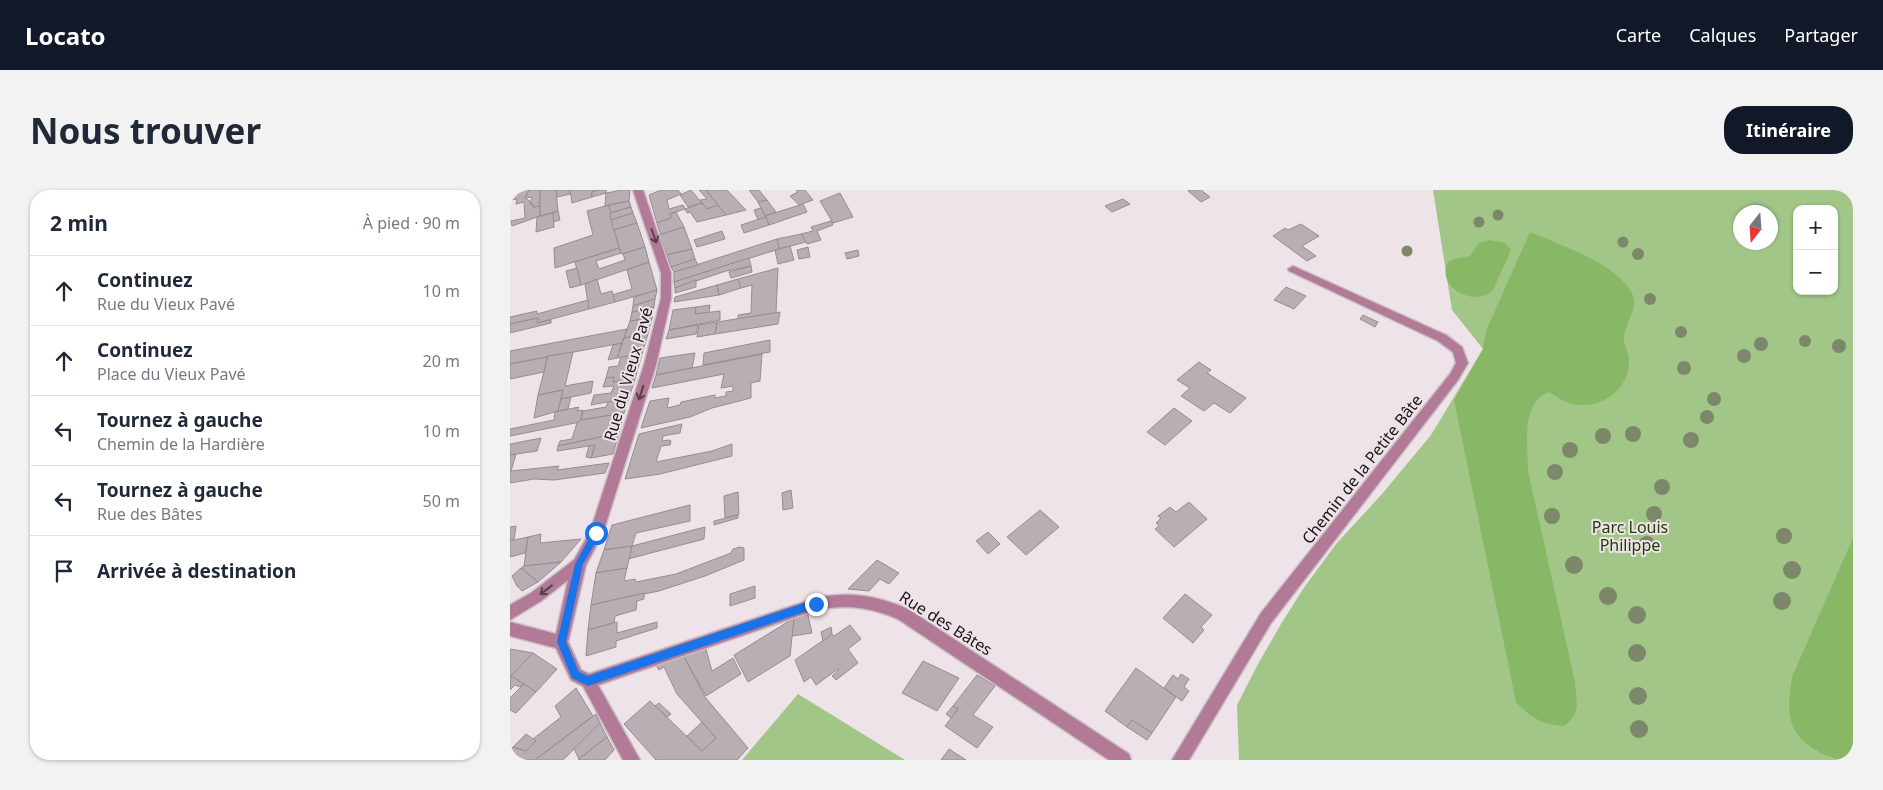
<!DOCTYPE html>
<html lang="fr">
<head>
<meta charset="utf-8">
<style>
  :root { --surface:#fff; --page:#f2f2f3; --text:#1f2937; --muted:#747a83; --line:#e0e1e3; --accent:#111827 }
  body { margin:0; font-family:"Noto Sans",sans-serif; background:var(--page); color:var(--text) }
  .controls { position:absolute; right:15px; top:15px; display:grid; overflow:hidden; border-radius:10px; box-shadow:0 1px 4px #0004 }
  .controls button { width:45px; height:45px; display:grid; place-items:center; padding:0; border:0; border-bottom:1px solid var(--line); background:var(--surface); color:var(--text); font:25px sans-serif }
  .compass { position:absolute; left:1223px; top:15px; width:45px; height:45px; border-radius:50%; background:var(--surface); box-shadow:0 1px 4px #0004; rotate:197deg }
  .stop { position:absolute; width:15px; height:15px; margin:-11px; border:4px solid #1a73e8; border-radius:50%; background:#fff }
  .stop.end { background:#1a73e8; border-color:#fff; box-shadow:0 1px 5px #0008 }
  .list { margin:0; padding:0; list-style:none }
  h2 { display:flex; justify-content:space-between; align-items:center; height:65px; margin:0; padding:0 20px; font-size:21px }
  h2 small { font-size:16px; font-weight:400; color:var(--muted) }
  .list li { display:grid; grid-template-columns:32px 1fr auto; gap:15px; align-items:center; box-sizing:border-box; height:70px; padding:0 20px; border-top:1px solid var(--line) }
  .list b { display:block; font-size:19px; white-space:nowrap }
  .list p { margin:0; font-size:16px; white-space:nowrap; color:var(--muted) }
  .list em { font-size:16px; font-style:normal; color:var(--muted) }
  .icon { flex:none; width:28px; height:28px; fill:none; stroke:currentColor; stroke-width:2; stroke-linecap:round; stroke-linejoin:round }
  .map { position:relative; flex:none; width:1343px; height:570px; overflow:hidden; border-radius:20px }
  header { display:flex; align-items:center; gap:30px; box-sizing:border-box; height:70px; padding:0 25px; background:var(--accent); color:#fff }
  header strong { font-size:24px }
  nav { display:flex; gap:28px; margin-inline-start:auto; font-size:18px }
  .intro { display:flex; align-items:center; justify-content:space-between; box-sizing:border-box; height:120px; padding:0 30px }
  h1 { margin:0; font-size:35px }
  .button { padding:12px 22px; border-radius:20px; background:var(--accent); color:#fff; font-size:18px; font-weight:700 }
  main { display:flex; gap:30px; padding:0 30px }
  aside { flex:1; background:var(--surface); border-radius:20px; box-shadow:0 1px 4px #0004 }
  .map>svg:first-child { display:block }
  .green { fill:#a1c687; fill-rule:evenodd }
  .forest { fill:#88b766 }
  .building { fill:#b9aeb3; stroke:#978d91 }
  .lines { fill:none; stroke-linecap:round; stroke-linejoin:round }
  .minor-casing { stroke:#c8bec3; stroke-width:3 }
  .minor { fill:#b37a98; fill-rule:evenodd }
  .tree { fill:#7d886a }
  .oneway { stroke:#583f4c }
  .route { fill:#1a73e8 }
  .labels { text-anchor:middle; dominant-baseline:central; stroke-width:4; stroke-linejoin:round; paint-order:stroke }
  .street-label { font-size:16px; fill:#1c181a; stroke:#eee3e8 }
  .park-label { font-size:16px; fill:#203e02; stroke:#eee3e8 }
</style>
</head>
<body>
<header>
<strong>Locato</strong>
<nav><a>Carte</a><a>Calques</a><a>Partager</a></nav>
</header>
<div class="intro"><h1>Nous trouver</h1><a class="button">Itinéraire</a></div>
<main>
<aside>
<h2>2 min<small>À pied · 90 m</small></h2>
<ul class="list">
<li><svg class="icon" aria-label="ahead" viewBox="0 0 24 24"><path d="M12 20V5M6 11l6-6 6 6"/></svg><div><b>Continuez</b><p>Rue du Vieux Pavé</p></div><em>10 m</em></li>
<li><svg class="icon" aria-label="ahead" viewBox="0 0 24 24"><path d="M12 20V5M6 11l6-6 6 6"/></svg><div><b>Continuez</b><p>Place du Vieux Pavé</p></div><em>20 m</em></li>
<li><svg class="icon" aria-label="left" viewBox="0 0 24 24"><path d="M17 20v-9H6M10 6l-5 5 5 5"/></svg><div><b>Tournez à gauche</b><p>Chemin de la Hardière</p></div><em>10 m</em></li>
<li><svg class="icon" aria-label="left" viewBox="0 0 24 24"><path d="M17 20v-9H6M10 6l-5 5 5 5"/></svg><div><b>Tournez à gauche</b><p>Rue des Bâtes</p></div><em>50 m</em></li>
<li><svg class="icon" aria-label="arrive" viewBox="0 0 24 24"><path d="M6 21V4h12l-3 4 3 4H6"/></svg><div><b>Arrivée à destination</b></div></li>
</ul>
</aside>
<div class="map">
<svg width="1343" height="570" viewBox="0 0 1343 570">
  <rect width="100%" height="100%" fill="#eee3e8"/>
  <!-- green -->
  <g class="green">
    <path d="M 923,0 L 1343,0 L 1343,570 L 729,570 L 727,515 L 748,474 L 771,434 L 793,399 L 826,354 L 872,304 L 921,245 L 973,159 L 942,120 ZM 1287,19 L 1324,19 L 1324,101 L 1287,101 ZM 1230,22 L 1260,22 L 1260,52 L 1230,52 Z"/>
    <path d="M 288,504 L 395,570 L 232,570 Z"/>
  </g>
  <!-- forest -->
  <g class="forest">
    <path d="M 1020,42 C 1050,55 1099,71 1119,98 C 1132,116 1116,129 1114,147 C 1113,154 1119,162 1119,169 C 1121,196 1095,217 1070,215 C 1059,215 1048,208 1039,202 C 1010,213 1018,255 1018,281 L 1065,492 C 1066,512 1072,523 1054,536 C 1031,534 1021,528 1006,512 L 944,210 L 973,159 L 976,141 Z"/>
    <path d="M 979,50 L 995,53 L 1001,60 L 983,100 C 966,118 925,98 938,72 L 944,69 L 960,66 L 969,53 Z"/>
    <path d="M 1343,348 L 1343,570 C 1328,570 1319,568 1306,560 C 1275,542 1277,519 1282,487 Z"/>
  </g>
  <!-- building -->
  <g class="building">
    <path d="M 0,0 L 19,0 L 15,8 L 20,11 L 20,14 L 23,14 L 23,17 L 30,16 L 30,26 L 2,36 L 1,31 L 15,28 L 14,12 L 6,14 L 7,9 L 0,10 Z"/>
    <path d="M 19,0 L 30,0 L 30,16 L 23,17 L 23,14 L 20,14 L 22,7 L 15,8 Z"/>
    <path d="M 30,0 L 46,0 L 48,21 L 30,26 Z"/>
    <path d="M 46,0 L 60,0 L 60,4 L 47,7 Z"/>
    <path d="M 60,0 L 89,0 L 82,2 L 82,7 L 62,13 Z"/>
    <path d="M 89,0 L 96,0 L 96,3 L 82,7 L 82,2 Z"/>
    <path d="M 112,0 L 120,0 L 119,11 L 95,16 L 96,3 Z"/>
    <path d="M 151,0 L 168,0 L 171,4 L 157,10 L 159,19 L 173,15 L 175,19 L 160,24 L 161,28 L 147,33 L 139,5 Z"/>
    <path d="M 181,0 L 192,13 L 178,17 L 170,5 Z"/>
    <path d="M 189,0 L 196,0 L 208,15 L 197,19 L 190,10 L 197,9 Z"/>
    <path d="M 196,0 L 217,0 L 236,20 L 216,25 Z"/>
    <path d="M 239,0 L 249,0 L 257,10 L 248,12 Z"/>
    <path d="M 286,0 L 295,0 L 303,10 L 289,15 L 280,6 L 288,2 Z"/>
    <path d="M 680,0 L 691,0 L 700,7 L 691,12 L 678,1 Z"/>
    <path d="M 330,3 L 343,27 L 323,33 L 310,11 Z"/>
    <path d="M 613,9 L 620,14 L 602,22 L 595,16 Z"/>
    <path d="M 257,10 L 266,22 L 255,26 L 248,12 Z"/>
    <path d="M 119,11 L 121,17 L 100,23 L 99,15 Z"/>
    <path d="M 192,13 L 197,19 L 208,15 L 216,25 L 187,32 L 180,22 L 177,23 L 175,19 Z"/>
    <path d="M 293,14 L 297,22 L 259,35 L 255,26 Z"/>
    <path d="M 99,15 L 109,58 L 45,78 L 44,58 L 83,45 L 77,21 Z"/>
    <path d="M 121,17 L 123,23 L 101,30 L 100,23 Z"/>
    <path d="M 251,18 L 256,27 L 248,30 L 244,20 Z"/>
    <path d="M 48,21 L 50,30 L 43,32 L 43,23 Z"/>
    <path d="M 166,22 L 174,37 L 151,45 L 147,33 L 161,28 L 160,24 Z"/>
    <path d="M 43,23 L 44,37 L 26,42 L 27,27 Z"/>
    <path d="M 123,23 L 127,33 L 104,40 L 101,30 Z"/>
    <path d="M 256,27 L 259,35 L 234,43 L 231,35 Z"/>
    <path d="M 321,31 L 323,35 L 307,41 L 311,50 L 297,54 L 291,44 L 303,41 L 301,37 Z"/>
    <path d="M 127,33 L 135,57 L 111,64 L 104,40 Z"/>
    <path d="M 791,34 L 809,46 L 792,56 L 806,66 L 797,71 L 763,46 L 775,38 L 778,40 Z"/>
    <path d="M 174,37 L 182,59 L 157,65 L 149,45 Z"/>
    <path d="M 212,41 L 215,49 L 187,57 L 184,50 Z"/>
    <path d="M 291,44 L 296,52 L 269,59 L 267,49 Z"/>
    <path d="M 267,49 L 269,59 L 164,92 L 164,82 Z"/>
    <path d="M 280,56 L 284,70 L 268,74 L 265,60 Z"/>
    <path d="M 135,57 L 139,72 L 71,95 L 65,72 L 109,58 L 111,63 L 86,71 L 89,79 L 115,70 L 113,64 Z"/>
    <path d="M 298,57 L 300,67 L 289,69 L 287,60 Z"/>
    <path d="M 182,59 L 185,69 L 161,77 L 157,65 Z"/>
    <path d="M 348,60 L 349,66 L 337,69 L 335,63 Z"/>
    <path d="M 239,68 L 241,76 L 216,81 L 165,98 L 164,92 Z"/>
    <path d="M 185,69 L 188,75 L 164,82 L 161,77 Z"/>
    <path d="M 139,72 L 147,100 L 105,112 L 102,105 L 122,99 L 117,80 Z"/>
    <path d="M 241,76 L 242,82 L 221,88 L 219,82 Z"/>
    <path d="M 67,78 L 71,95 L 60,98 L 56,81 Z"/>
    <path d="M 268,78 L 266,123 L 228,129 L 228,125 L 241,123 L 242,95 L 231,98 L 228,89 Z"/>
    <path d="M 87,89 L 91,104 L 102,101 L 105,112 L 79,119 L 75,94 Z"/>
    <path d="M 228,89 L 231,98 L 209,105 L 207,95 Z"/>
    <path d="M 186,90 L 186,97 L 165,103 L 165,98 Z"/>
    <path d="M 207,95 L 209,105 L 164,112 L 165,107 Z"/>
    <path d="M 776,97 L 796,106 L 784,119 L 764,110 Z"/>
    <path d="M 147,100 L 145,109 L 123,116 L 124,107 Z"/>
    <path d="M 145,109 L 144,117 L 122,122 L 123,116 Z"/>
    <path d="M 78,110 L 79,119 L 27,133 L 28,128 L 0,134 L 0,136 L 0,127 L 27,121 L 27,124 Z"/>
    <path d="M 200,115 L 199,123 L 185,124 L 186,117 Z"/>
    <path d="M 144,117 L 142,128 L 120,131 L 122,122 Z"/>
    <path d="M 186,117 L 185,124 L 210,121 L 210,130 L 159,140 L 163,120 Z"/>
    <path d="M 270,122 L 268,134 L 205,144 L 207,132 Z"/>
    <path d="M 853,125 L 868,132 L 865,137 L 850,129 Z"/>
    <path d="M 28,128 L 27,133 L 41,130 L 41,133 L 0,143 L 0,134 Z"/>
    <path d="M 142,128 L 138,144 L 114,148 L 120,131 Z"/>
    <path d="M 207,132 L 205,144 L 187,147 L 189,135 Z"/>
    <path d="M 188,135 L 186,144 L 156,149 L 159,140 Z"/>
    <path d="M 117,139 L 112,153 L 0,174 L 0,161 Z"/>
    <path d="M 138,144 L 132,164 L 107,168 L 114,148 Z"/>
    <path d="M 260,150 L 260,162 L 193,175 L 194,163 Z"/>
    <path d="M 112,153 L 107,168 L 98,170 L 103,155 Z"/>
    <path d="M 63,162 L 55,196 L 83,191 L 81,203 L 51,209 L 53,200 L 28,205 L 38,166 Z"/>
    <path d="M 185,163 L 182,178 L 146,185 L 150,168 Z"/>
    <path d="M 132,164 L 125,189 L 103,192 L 104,187 L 96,188 L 99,177 L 108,176 L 111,167 Z"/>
    <path d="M 252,164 L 250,191 L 241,193 L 241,208 L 202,218 L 180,227 L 131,238 L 140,211 L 159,208 L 157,218 L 170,215 L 171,212 L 205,205 L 205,208 L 216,206 L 216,202 L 223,201 L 223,196 L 211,198 L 214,184 L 142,198 L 146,185 Z"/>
    <path d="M 37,167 L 34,182 L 0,189 L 0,174 Z"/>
    <path d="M 689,172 L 701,180 L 697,183 L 736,208 L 720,223 L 704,213 L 694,221 L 671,206 L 680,198 L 667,190 Z"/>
    <path d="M 104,187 L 103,192 L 125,189 L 119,208 L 81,215 L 84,205 L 101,203 L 104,196 L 93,197 L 96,188 Z"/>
    <path d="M 53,200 L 48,221 L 24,228 L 28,205 Z"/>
    <path d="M 61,207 L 58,219 L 48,221 L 51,209 Z"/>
    <path d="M 119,208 L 114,223 L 71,230 L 73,221 L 96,217 L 98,212 Z"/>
    <path d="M 69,217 L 67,221 L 73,220 L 70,232 L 0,246 L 0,239 L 44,230 L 45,222 Z"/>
    <path d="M 664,218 L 682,231 L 655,255 L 637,242 Z"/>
    <path d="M 114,223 L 109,243 L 48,256 L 50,251 L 62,249 L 67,233 L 71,230 Z"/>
    <path d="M 172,234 L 170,243 L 153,246 L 152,251 L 159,250 L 161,251 L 160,255 L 151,256 L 146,272 L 202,261 L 222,254 L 222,266 L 150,284 L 115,289 L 129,244 Z"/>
    <path d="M 109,243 L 103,264 L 81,268 L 85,255 L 47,261 L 48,256 Z"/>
    <path d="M 31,248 L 27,261 L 0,265 L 0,254 Z"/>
    <path d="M 85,255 L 81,268 L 76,267 L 79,256 Z"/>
    <path d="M 6,264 L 1,281 L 49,276 L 47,280 L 99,273 L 95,283 L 44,290 L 24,289 L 0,293 L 0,265 Z"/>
    <path d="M 281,300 L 283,318 L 273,320 L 272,303 Z"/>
    <path d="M 228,302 L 229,324 L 215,328 L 214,306 Z"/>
    <path d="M 679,312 L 697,329 L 664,357 L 645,339 L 649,336 L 646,333 L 651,328 L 648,326 L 660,317 L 666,322 Z"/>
    <path d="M 180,315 L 180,331 L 126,343 L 122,356 L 94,360 L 102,335 Z"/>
    <path d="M 530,320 L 549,337 L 516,365 L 497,347 Z"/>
    <path d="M 228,325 L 228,328 L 204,335 L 204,331 Z"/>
    <path d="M 6,336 L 4,350 L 0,351 L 0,337 Z"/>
    <path d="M 195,337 L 194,349 L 118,369 L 122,356 Z"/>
    <path d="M 478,342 L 490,354 L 478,364 L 466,351 Z"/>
    <path d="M 31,344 L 30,353 L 71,349 L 51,372 L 14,376 L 18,347 Z"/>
    <path d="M 18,347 L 15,363 L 0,367 L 0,351 Z"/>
    <path d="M 122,356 L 117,378 L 86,383 L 94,360 Z"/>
    <path d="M 230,357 L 234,358 L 234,370 L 195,386 L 149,401 L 81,415 L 86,383 L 117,378 L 114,391 L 125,389 L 126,392 L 166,384 L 221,363 L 223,359 Z"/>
    <path d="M 367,370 L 389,383 L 379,394 L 370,389 L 359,401 L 338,399 Z"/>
    <path d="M 51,372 L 28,392 L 11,378 L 14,376 Z"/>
    <path d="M 11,378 L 28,392 L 12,401 L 7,396 L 2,386 Z"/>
    <path d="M 245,396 L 245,408 L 220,416 L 220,404 Z"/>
    <path d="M 134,403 L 134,409 L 127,411 L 126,420 L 105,426 L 104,433 L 78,440 L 81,415 Z"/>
    <path d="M 675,404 L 702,425 L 691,437 L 694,440 L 683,453 L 653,428 Z"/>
    <path d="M 297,421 L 302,443 L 282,446 L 284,428 Z"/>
    <path d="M 284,428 L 280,466 L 238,492 L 224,465 Z"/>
    <path d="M 107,432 L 107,443 L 147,432 L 147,438 L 106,451 L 106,457 L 76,466 L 78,440 Z"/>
    <path d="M 340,435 L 351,449 L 338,459 L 348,473 L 326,490 L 322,486 L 329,480 L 328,479 L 306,495 L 301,487 L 294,492 L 285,470 L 322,444 L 324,446 Z"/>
    <path d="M 321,437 L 322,444 L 313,451 L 311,442 Z"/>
    <path d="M 195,456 L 202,481 L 223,468 L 231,484 L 196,506 L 173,465 Z"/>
    <path d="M 0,459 L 23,463 L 0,488 Z"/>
    <path d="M 23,463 L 47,479 L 26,502 L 1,486 Z"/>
    <path d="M 173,465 L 195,507 L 238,558 L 227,570 L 146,570 L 114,534 L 140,511 L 192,561 L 206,548 L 167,504 L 154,477 L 149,480 L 146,475 Z"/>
    <path d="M 413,471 L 449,488 L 427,521 L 392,503 Z"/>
    <path d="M 626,478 L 666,507 L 642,543 L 622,530 L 617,537 L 595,521 Z"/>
    <path d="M 671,484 L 679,489 L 674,497 L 679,501 L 672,511 L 654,498 L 663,485 L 668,489 Z"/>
    <path d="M 467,485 L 485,496 L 463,525 L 483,537 L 467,558 L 435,536 L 448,519 L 443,516 Z"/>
    <path d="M 1,486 L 14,494 L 10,497 L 5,495 L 0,500 Z"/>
    <path d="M 14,494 L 26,502 L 6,523 L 0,520 L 0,508 Z"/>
    <path d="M 66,498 L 83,526 L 25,570 L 0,570 L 0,560 L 3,557 L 16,561 L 26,551 L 23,549 L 51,527 L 45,516 Z"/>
    <path d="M 149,513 L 161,524 L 157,527 L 145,516 Z"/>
    <path d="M 443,516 L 448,519 L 441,528 L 436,524 Z"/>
    <path d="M 86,524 L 90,533 L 53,570 L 25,570 Z"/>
    <path d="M 622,530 L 642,543 L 637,550 L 617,537 Z"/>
    <path d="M 192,532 L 206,548 L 192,561 L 177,546 Z"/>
    <path d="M 90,533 L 97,547 L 69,569 L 64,559 Z"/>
    <path d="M 16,544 L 26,551 L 16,561 L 3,557 Z"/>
    <path d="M 97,547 L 104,560 L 95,570 L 68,570 Z"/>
    <path d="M 439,559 L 456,570 L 431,570 Z"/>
  </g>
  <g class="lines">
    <!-- minor casing -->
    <g class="minor-casing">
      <g id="minor">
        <path d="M 123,0 L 133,0 L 161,83 L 161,108 L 146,175 L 93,343 L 76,375 L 58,452 L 71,480 L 79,484 L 306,408 C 340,401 367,406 398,419 L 619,564 L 621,570 L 599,570 L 388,429 C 360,417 336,414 306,420 L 88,495 L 130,570 L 113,570 L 73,496 L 61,490 L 46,458 L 0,446 L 0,432 L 46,444 L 58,390 L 31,411 L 0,430 L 0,415 L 21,403 L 64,370 L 80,342 L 134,175 L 151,108 L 151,83 Z"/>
        <path d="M 783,76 L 936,145 L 952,157 L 958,173 L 948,190 L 761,433 L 679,570 L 662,570 L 751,423 L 940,184 L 946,173 L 943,162 L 928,151 L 779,81 L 778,79 Z"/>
      </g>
    </g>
    <!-- minor -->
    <use href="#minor" class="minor"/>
  </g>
  <!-- trees -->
  <g class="tree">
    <circle cx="988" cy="25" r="5.5"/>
    <circle cx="969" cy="32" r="5.5"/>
    <circle cx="1113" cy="52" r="5.5"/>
    <circle cx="897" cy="61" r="5.5"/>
    <circle cx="1128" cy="64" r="6"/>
    <circle cx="1140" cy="109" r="6"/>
    <circle cx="1171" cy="142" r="6"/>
    <circle cx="1295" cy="151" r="6"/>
    <circle cx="1251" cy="154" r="7"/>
    <circle cx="1329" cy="156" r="7"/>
    <circle cx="1234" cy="166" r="7"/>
    <circle cx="1174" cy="178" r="7"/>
    <circle cx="1204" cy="209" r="7"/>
    <circle cx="1197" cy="227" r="7"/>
    <circle cx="1123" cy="244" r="8"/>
    <circle cx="1093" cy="246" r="8"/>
    <circle cx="1181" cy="250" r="8"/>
    <circle cx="1060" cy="260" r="8"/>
    <circle cx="1045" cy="282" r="8"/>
    <circle cx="1152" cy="297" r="8"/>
    <circle cx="1144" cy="324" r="8"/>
    <circle cx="1042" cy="326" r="8"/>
    <circle cx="1274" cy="346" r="8"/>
    <circle cx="1137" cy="354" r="8"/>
    <circle cx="1064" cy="375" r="9"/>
    <circle cx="1282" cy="380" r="9"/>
    <circle cx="1098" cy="406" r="9"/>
    <circle cx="1272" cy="411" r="9"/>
    <circle cx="1127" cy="425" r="9"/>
    <circle cx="1127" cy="463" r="9"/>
    <circle cx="1128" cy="506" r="9"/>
    <circle cx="1129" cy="539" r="9"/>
  </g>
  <!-- one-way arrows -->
  <defs><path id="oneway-shaft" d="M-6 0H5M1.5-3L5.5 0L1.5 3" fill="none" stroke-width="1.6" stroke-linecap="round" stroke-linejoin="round" transform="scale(1.25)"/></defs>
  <g class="oneway">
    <use href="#oneway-shaft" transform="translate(144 46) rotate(71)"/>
    <use href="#oneway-shaft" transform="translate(131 203) rotate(108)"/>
    <use href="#oneway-shaft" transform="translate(36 400) rotate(142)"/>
  </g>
  <!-- route -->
  <path class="route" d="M 86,339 L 91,343 L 73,374 L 56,452 L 69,482 L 78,486 L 306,409 L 310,414 L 306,418 L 78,496 L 62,488 L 47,452 L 65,374 L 83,341 Z"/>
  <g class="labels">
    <!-- street labels -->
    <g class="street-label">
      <text transform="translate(118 184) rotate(-74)">Rue du Vieux Pavé</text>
      <text transform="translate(852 279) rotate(-52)">Chemin de la Petite Bâte</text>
      <text transform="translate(436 433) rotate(32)">Rue des Bâtes</text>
    </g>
    <!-- park labels -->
    <g class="park-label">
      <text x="1120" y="337">Parc Louis<tspan x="1120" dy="18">Philippe</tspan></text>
    </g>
  </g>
</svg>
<div class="controls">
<button>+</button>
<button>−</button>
</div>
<svg class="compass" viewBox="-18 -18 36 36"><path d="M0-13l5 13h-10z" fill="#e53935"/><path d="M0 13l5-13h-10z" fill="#747a83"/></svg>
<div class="stop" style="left:86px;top:343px"></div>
<div class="stop end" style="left:306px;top:414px"></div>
</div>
</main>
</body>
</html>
